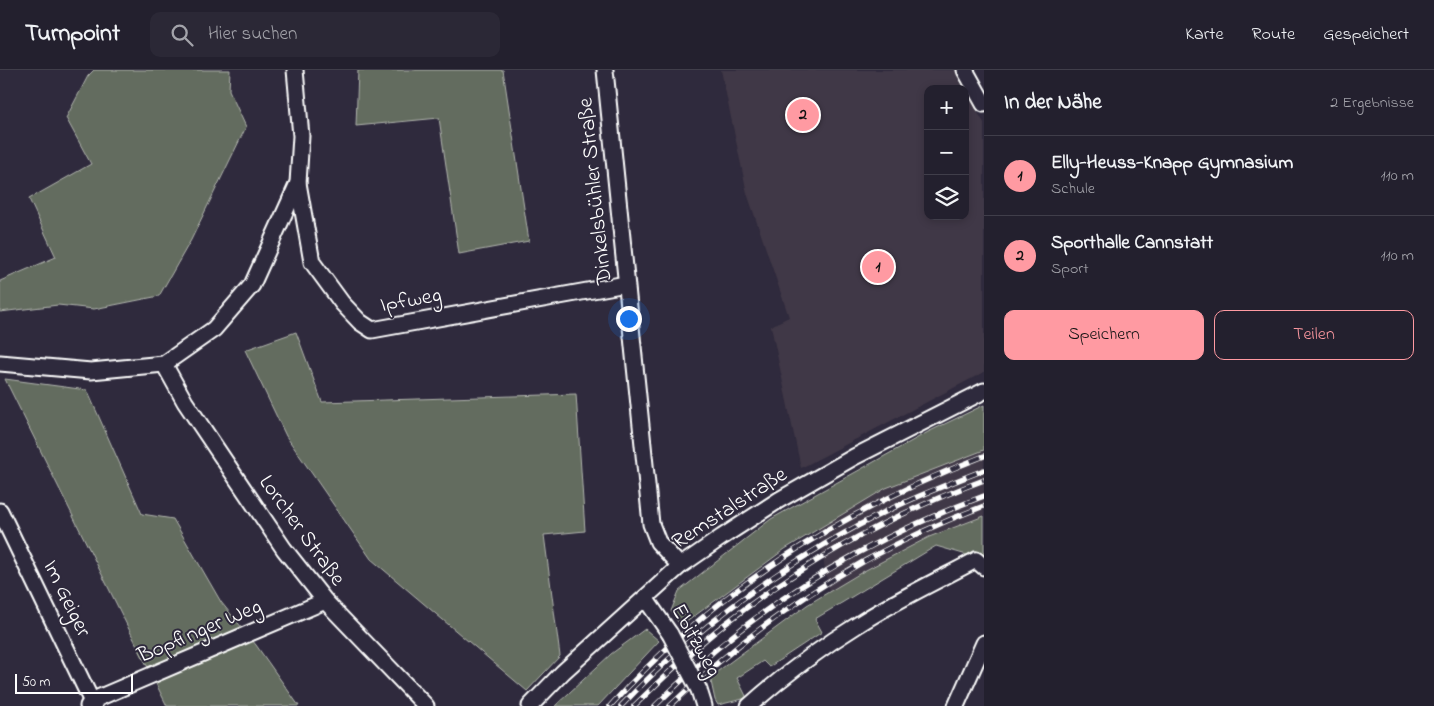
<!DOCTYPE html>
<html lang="de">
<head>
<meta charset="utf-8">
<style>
  :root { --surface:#23202e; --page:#2b2836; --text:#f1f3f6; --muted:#a3a3aa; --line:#403e4a; --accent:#ff9aa2 }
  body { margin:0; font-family:"Indie Flower",sans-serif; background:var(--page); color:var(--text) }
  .controls { position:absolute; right:15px; top:15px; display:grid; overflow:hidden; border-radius:10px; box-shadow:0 2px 8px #0003 }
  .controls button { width:45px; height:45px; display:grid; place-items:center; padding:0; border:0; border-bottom:1px solid var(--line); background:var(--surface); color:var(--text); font:25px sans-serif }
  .scale { position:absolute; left:15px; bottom:12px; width:118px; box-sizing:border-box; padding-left:5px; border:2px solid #fff; border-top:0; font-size:14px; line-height:18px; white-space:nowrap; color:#fff; -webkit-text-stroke:4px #2f2a3d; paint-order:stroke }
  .you { position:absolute; left:628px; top:248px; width:18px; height:18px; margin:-12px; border:4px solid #fff; border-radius:50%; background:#1a73e8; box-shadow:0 0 0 8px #1a73e833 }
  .badge { display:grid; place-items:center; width:32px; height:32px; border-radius:50%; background:var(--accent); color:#111; font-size:16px; font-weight:700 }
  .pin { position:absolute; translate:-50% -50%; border:2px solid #fff; box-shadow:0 1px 5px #0006 }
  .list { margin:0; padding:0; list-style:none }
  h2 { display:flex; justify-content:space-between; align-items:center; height:65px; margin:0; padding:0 20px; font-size:21px }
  h2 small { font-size:16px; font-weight:400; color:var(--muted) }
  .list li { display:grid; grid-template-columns:32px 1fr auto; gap:15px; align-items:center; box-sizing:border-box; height:80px; padding:0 20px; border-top:1px solid var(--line) }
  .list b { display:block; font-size:19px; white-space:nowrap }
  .list p { margin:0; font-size:16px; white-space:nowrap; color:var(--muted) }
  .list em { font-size:16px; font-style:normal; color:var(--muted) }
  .actions { display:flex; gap:10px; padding:15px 20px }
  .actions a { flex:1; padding:11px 0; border:1px solid var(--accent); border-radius:10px; text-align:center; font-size:18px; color:var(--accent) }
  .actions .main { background:var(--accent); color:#111 }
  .icon { flex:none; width:28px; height:28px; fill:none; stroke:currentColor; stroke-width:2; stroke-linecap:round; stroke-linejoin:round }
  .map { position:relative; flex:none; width:984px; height:636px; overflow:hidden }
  header { display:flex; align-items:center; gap:30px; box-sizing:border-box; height:70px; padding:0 25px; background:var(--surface); border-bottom:1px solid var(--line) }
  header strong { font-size:24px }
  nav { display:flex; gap:28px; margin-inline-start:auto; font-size:18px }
  .search { width:350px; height:45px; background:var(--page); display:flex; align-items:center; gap:12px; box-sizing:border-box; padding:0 18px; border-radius:10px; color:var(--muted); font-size:19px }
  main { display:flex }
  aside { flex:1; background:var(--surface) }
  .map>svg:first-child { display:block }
  .built { fill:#413846 }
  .green { fill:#646c5f; stroke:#b2b6af }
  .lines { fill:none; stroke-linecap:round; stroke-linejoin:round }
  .street-casing { stroke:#fff; stroke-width:19 }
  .street { stroke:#2f2a3d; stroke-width:15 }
  .rail-casing { stroke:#fff; stroke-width:5.5 }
  .rail { stroke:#2f2a3d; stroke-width:4; stroke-dasharray:11; stroke-linecap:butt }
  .street-bridge-casing { stroke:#fff; stroke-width:19; stroke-linecap:butt }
  .street-bridge { stroke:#2f2a3d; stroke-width:15 }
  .labels { text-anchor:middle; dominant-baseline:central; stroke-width:4; stroke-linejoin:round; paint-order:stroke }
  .street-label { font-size:22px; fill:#fff; stroke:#2f2a3d }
</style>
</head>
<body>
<header>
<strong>Turnpoint</strong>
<div class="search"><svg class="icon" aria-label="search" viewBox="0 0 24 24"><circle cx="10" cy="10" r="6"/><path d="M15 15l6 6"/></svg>Hier suchen</div>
<nav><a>Karte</a><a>Route</a><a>Gespeichert</a></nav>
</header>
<main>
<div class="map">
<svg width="984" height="636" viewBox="0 0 984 636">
  <rect width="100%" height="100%" fill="#2f2a3d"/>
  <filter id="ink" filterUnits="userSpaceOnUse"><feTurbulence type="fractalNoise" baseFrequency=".02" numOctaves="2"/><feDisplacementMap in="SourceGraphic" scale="10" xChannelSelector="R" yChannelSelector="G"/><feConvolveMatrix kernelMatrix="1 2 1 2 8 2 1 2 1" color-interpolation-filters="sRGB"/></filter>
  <g filter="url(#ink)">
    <!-- built -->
    <g class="built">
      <path d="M 721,0 L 955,0 L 964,19 L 928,19 L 928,146 L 965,146 L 965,21 L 984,53 L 984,302 L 801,398 L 771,256 L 789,247 L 747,123 Z"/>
      <path d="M 984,380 L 984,446 L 929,467 L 864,501 L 829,522 L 818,459 L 886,418 Z"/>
    </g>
    <!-- green -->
    <g class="green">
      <path d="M 94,0 L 230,0 L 229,20 L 246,57 L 191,170 L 159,226 L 94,239 L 58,235 L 0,242 L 0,211 L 56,187 L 29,129 L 91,94 L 66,48 L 88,6 Z"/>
      <path d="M 358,0 L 503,0 L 529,171 L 459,184 L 439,48 L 356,56 Z"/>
      <path d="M 296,262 L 322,332 L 576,324 L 585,461 L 544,465 L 560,586 L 527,621 L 371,489 L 286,366 L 245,280 Z"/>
      <path d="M 5,309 L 87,320 L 142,444 L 173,449 L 221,532 L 256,575 L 299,636 L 167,636 Z"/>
      <path d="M 984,335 L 984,380 L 886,418 L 785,479 L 681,556 L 671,541 L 679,521 L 771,449 L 928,362 Z"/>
      <path d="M 984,446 L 984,490 L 936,476 L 815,549 L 822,562 L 769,597 L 763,591 L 737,608 L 747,628 L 718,635 L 715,630 L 710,607 L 807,535 L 864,501 L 929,467 Z"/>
      <path d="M 645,559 L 659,571 L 598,636 L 555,636 L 611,584 Z"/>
    </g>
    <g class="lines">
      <!-- street casing -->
      <g class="street-casing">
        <g id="street">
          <path d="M 295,0 L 301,66 L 298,113 L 312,192 L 342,233 L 360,252 L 372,260 L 626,214"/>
          <path d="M 605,0 L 651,454 L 658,472 L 680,496"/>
          <path d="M 965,0 L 984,34"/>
          <path d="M 0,293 L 91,301 L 164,294 L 214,259 L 252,215 L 298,113"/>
          <path d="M 164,294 L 185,332 L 284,479 L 325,531 L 426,636"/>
          <path d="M 0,441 L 94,636"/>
          <path d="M 645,528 L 670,564"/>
          <path d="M 699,620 L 704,636"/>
          <path d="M 88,636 L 91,631 L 325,531"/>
          <path d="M 530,636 L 563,602 L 680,496 L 722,467 L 779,430 L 854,387 L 984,321"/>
          <path d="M 749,636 C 783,606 820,578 859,554 C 896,530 937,511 976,490 L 984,497"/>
          <path d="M 956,636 L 984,573"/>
        </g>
      </g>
      <!-- street -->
      <use href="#street" class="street"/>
      <!-- rail casing -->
      <g class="rail-casing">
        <g id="rail">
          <path d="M 610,636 C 715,520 839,442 984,386"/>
          <path d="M 621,636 C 698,555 792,486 893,438 C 922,424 953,412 984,400"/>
          <path d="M 634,636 C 662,609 690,581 721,557 C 801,494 889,445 984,410"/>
          <path d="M 655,636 C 674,617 694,599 714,581 C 793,514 887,462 984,426"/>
          <path d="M 670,636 C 760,549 866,480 984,436"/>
        </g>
      </g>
      <!-- rail -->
      <use href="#rail" class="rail"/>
      <!-- street-bridge casing -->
      <g class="street-bridge-casing">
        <path id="street-bridge" d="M 670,564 L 699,620"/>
      </g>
      <!-- street-bridge -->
      <use href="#street-bridge" class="street-bridge"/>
    </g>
  </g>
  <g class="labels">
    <!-- street labels -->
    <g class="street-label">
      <text transform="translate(596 121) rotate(-96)">Dinkelsbühler Straße</text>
      <text transform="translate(411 231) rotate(-10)">Ipfweg</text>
      <text transform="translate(730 439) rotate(-33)">Remstalstraße</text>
      <text transform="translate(301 461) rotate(54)">Lorcher Straße</text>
      <text transform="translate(66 529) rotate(64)">Im Geiger</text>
      <text transform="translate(200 562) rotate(-23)">Bopfinger Weg</text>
      <text transform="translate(695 571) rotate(61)">Ebitzweg</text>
    </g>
  </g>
</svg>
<div class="controls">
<button>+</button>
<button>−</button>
<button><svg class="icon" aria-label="layers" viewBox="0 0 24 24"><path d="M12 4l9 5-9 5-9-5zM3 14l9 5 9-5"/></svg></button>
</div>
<div class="scale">50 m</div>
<div class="you"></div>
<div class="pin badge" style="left:878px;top:197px">1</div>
<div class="pin badge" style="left:803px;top:45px">2</div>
</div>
<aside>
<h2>In der Nähe<small>2 Ergebnisse</small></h2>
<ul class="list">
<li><span class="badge">1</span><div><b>Elly-Heuss-Knapp Gymnasium</b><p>Schule</p></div><em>110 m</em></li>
<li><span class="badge">2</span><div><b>Sporthalle Cannstatt</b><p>Sport</p></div><em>110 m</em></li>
</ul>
<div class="actions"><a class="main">Speichern</a><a>Teilen</a></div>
</aside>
</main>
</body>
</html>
